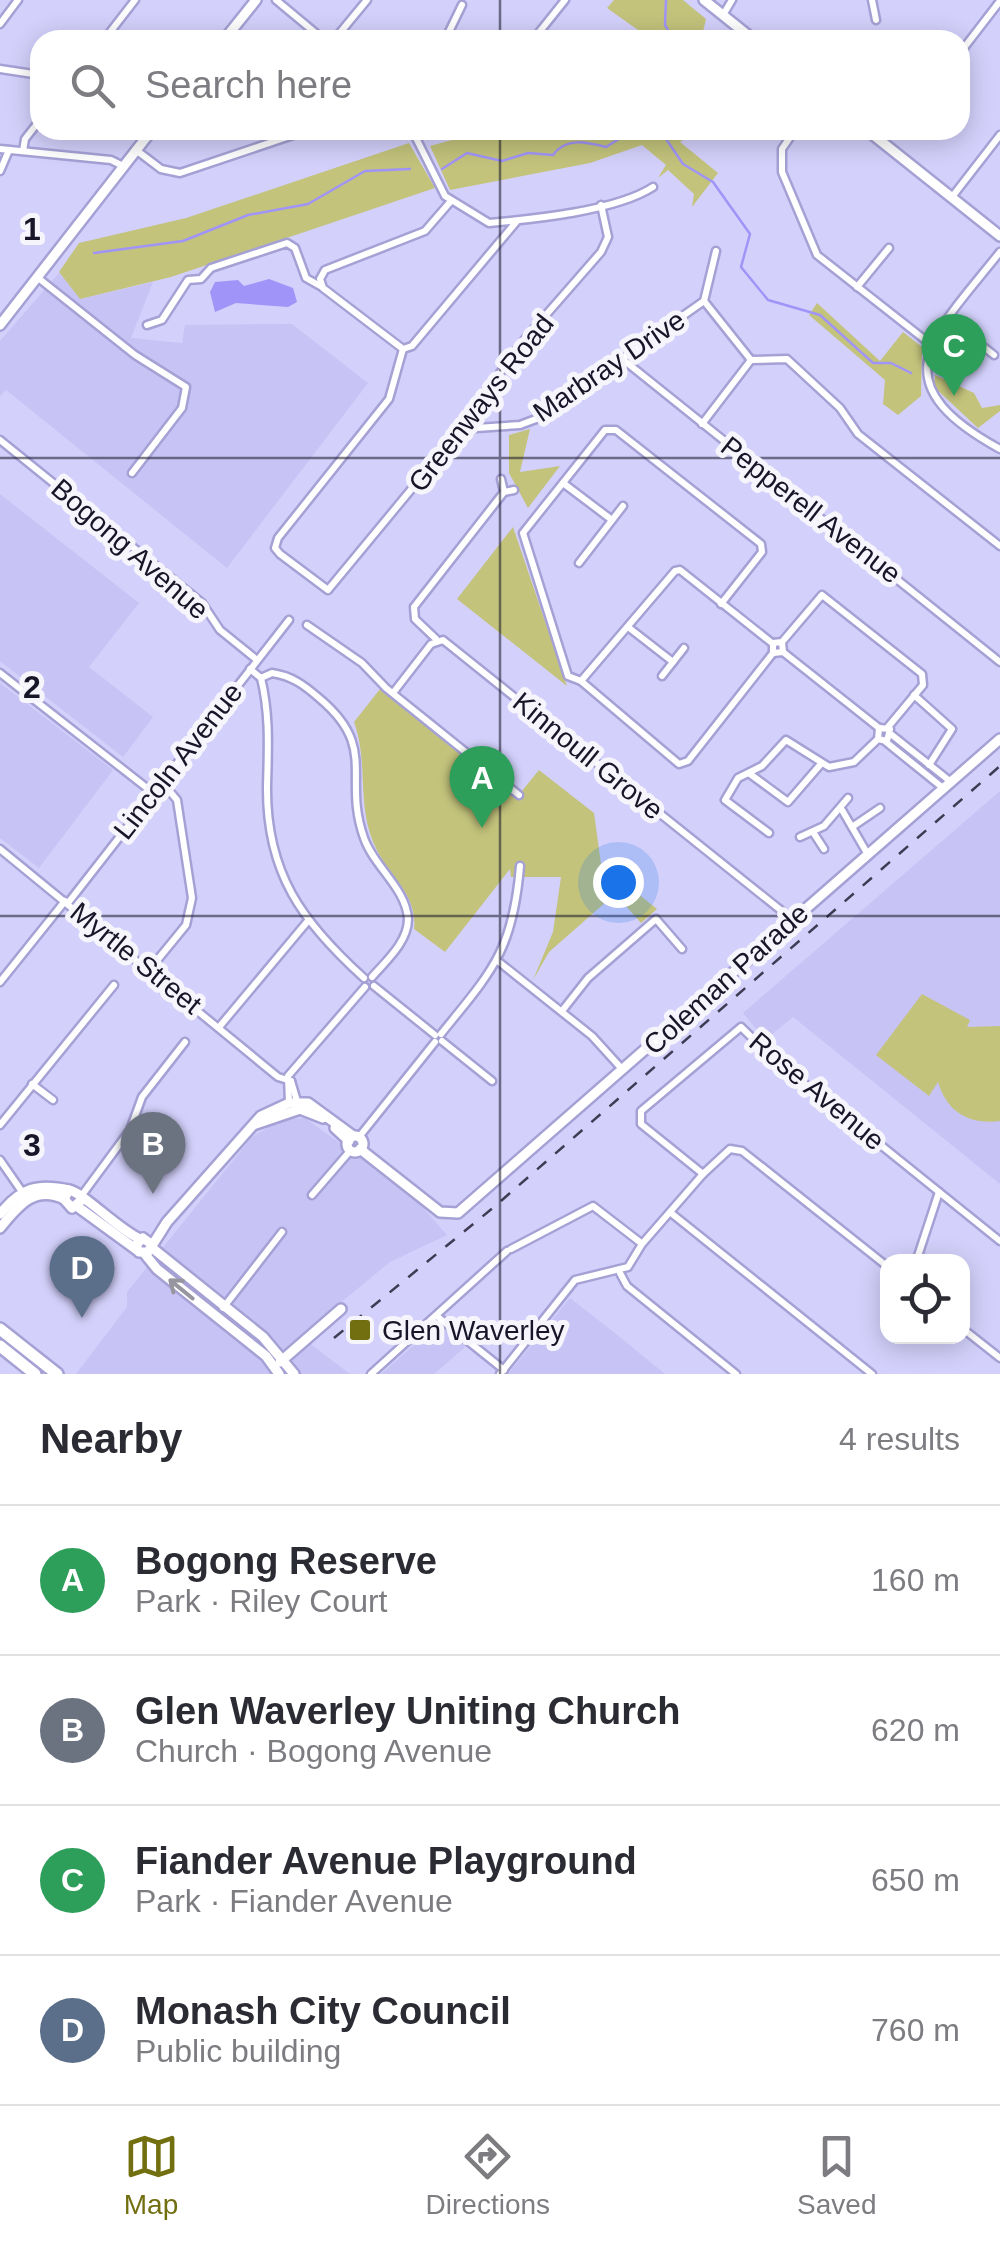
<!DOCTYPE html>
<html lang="en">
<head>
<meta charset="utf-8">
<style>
  :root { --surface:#fff; --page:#f2f2f3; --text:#2b2b33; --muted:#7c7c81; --line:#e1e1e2; --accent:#726f11 }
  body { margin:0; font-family:Helvetica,sans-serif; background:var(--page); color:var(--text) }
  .controls { position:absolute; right:30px; bottom:30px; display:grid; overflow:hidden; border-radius:20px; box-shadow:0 5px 25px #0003 }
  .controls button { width:90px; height:90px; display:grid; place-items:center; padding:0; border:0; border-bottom:2px solid var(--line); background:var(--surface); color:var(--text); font:50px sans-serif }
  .you { position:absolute; left:618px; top:882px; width:35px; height:35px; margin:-25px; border:8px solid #fff; border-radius:50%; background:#1a73e8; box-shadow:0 0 0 15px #1a73e833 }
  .badge { display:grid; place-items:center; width:65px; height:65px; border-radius:50%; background:var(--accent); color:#fff; font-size:32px; font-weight:700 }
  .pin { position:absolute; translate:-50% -82px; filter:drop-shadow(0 2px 5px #0008) }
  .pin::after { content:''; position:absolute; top:52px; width:35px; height:30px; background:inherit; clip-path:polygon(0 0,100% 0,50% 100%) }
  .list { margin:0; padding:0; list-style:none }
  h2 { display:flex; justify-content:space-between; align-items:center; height:130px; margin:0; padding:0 40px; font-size:42px }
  h2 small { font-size:32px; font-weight:400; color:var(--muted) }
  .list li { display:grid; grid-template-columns:65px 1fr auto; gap:30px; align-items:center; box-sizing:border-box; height:150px; padding:0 40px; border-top:2px solid var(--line) }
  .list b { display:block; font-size:38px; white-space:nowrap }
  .list p { margin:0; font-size:32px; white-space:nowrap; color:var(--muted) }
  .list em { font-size:32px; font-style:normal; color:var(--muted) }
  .icon { flex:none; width:55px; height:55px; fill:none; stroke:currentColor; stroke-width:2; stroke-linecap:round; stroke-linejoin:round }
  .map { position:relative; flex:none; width:1000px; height:1374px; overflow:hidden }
  .search { position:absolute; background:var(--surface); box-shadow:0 5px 25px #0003; left:30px; right:30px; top:30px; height:110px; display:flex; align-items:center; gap:25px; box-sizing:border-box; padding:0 35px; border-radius:30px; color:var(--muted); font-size:38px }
  .sheet { height:730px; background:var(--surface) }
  nav { display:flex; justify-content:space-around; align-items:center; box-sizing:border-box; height:140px; border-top:2px solid var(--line); background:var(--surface); font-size:28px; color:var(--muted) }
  nav a { display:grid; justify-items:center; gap:5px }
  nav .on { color:var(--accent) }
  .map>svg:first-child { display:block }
  .built { fill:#c7c3f4 }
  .green { fill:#c3c37c }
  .water { fill:#a194f8 }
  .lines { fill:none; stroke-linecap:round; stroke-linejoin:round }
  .stream { stroke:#a194f8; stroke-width:2.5 }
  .street-casing { stroke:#a5a1d5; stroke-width:11 }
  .secondary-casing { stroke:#a5a1d5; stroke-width:14 }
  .primary-casing { stroke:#a5a1d5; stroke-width:14 }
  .highway-casing { stroke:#a5a1d5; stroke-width:16 }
  .street { stroke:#fff; stroke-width:6 }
  .secondary { stroke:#fff; stroke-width:9 }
  .primary { stroke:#fff; stroke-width:9 }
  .highway { stroke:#fff; stroke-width:11 }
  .rail { stroke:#3e3b53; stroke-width:2.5; stroke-dasharray:12 12; stroke-linecap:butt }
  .oneway { stroke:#97969e }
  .grid { fill:none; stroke:#171528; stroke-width:2.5; stroke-opacity:0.55 }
  .poi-dot { fill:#726f11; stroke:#f6f5fb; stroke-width:4 }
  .labels { text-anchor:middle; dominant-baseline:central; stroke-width:10; stroke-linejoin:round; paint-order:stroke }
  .street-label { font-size:28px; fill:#171528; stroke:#f6f5fb }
  .poi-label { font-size:28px; fill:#171528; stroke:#f6f5fb; text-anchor:start }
  .grid-label { font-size:32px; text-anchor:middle; font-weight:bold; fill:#171528; stroke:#f6f5fb; stroke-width:10; stroke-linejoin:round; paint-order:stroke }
</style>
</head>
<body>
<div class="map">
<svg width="1000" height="1374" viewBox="0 0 1000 1374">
  <rect width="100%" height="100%" fill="#d3d0fb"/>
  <!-- built -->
  <g class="built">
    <path d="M 59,273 L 81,299 L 153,282 L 131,338 L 182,343 L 185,325 L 292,324 L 368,383 L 227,568 L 6,390 L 0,396 L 0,341 Z"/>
    <path d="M 0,494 L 139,603 L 89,667 L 153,717 L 123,757 L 0,661 Z"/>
    <path d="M 0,683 L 113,770 L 39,868 L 0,838 Z"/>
    <path d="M 1000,791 L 1000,1184 L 793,1017 L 765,1040 L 743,1013 Z"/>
    <path d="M 305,1118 L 412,1195 L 447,1235 L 390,1262 L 300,1336 L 350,1374 L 76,1374 L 127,1307 L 127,1292 L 252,1137 L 283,1119 Z"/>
    <path d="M 570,1298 L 616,1334 L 665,1374 L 508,1374 Z"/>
    <path d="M 439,1323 L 465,1347 L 434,1374 L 381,1374 Z"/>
  </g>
  <!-- green -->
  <g class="green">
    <path d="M 614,0 L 683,0 L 706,19 L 701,40 L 652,40 L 607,8 Z"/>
    <path d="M 488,130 L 676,130 L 681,135 L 699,130 L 680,142 L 718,173 L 692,207 L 694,194 L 668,170 L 658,178 L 666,165 L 642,145 L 590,163 L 450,190 L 430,146 Z"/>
    <path d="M 409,143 L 435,188 L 171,277 L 80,299 L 59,272 L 79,243 L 186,218 Z"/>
    <path d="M 817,303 L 880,361 L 903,332 L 922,347 L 921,396 L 898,415 L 883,404 L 885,380 L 809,315 Z"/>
    <path d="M 935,375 L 974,393 L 982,408 L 1000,405 L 1000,411 L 978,428 L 934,387 Z"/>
    <path d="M 530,429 L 520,472 L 560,466 L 528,508 L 509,473 L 509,435 Z"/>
    <path d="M 513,527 L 567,686 L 457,599 Z"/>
    <path d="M 380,689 L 517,797 L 539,770 L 594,813 L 601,864 L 657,909 L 641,923 L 615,894 L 549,952 L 533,980 L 553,932 L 561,877 L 511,877 L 510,869 L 445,952 L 414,929 C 418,894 388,876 375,846 C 356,805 369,763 354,722 Z"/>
    <path d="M 922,994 L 970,1020 L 967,1027 L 1000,1026 L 1000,1121 C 969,1125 947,1112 938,1082 L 929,1096 L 876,1055 Z"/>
  </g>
  <!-- water -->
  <path class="water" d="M 269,279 L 293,288 L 297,302 L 288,307 L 236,303 L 215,312 L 210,292 L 215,282 L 238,280 L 244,286 Z"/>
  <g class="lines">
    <!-- stream -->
    <g class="stream">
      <path d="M 666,0 L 665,25 L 674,40"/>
      <path d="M 660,130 L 683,164 L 713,182 L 750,234 L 741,267 L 768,300 L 820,315 L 873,363 L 891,363 L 911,373"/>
      <path d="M 442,169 L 467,153 L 502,161 L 528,153 L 553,155 C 566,137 586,142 606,147 L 633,130"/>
      <path d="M 94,253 L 183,241 L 248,215 L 308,204 L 365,171 L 410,169"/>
    </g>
    <!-- street casing -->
    <g class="street-casing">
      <g id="street">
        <path d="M 276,0 L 324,40"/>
        <path d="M 872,0 L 876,20"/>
        <path d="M 723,15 L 732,0"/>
        <path d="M 0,24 L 18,0"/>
        <path d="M 104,40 L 135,0"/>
        <path d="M 334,40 L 367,0"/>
        <path d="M 445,40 L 462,5"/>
        <path d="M 533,40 L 565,0"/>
        <path d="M 960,53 L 1000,1"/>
        <path d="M 0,69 L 40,75"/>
        <path d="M 412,130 L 445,196 L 489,223 C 534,219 616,211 653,187"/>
        <path d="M 795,130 L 782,149 L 782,172 L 817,255 L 929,343"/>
        <path d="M 0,149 L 111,160 L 123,166"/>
        <path d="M 136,150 L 161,169 L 180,173 L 308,130"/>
        <path d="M 23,151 L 25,139 L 40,120"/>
        <path d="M 0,171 L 9,150"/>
        <path d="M 952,197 L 1000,135"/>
        <path d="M 451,201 L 425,231 L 325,270 L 320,279 L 323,288 L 403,349 L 412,346 L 517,221"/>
        <path d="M 1000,252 C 934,335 876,381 1000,449"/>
        <path d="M 37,277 L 135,355 L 186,387 L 182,408 L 132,473"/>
        <path d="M 857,287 L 889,248"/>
        <path d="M 704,301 L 751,360"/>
        <path d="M 948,319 L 994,355"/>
        <path d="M 147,325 L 162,320 L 188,280 L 201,279 L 211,268 L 287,243 L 295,248 L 306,278 L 322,287"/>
        <path d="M 403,349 L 389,399 L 278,538 L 275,548 L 280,554 L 328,590 L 433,463 L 525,339 L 601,252 L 608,237 L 601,205"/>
        <path d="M 621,358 L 1000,662"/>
        <path d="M 463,420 L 476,428 L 520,425 L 536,419 L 704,301 L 716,251"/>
        <path d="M 702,424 L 751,360 L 787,359 L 840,408 L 858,434 L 1000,546"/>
        <path d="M 0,440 L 202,603 L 220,630 L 257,660"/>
        <path d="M 501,479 L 504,492 L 514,490"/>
        <path d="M 563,483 L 612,520"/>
        <path d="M 579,563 L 623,506"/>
        <path d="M 721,604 L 762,552 L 761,544 L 616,430 L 605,430 L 523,533 L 568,676 L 581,681 L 679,764 L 688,761 L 773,653"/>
        <path d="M 307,625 L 362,663 L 386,688 L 519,795"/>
        <path d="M 628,627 L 673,662"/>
        <path d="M 436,639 L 415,619 L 414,607 L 504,492"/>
        <path d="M 782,642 L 773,643 L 773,653 L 783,652 L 782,642 L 822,595 L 922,674 L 923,685 L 888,727"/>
        <path d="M 783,652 L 879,728"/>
        <path d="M 250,669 L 261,678 L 272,673 C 292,676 304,685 319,698 C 379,748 342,777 364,838 C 374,867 406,888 408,919 C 408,942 386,961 372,977"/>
        <path d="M 0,673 L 152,792"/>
        <path d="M 662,676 L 684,648"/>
        <path d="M 261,678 C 270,715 268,748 267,786 C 266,873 302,922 364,978"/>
        <path d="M 581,681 L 675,571 L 680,570 L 772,643"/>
        <path d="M 393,693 L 431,644 L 443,640 L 793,920"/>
        <path d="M 914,695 L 952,729 L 929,765"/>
        <path d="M 892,735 L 951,782"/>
        <path d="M 886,742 L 943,788"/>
        <path d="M 750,774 L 788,802 L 820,765"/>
        <path d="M 842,810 L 867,853"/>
        <path d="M 852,827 L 880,808"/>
        <path d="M 813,832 L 824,849"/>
        <path d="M 769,833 L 725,800 L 738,778 L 762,766 L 786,740 L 829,767 L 854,762 L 878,739 L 887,741 L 890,729 L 879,728 L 878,739"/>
        <path d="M 800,837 L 824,826 L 848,798"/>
        <path d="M 0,849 L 278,1077 L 291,1081"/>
        <path d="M 68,903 L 289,620"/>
        <path d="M 499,962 L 592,1036 L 622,1069"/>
        <path d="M 150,969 L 186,925 L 192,898 L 177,800 L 161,781"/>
        <path d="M 0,982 L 65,901"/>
        <path d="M 374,986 L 435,1035"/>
        <path d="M 562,1011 L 588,978 L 656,919 L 682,949"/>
        <path d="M 220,1026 L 307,922"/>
        <path d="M 441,1034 C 492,971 513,951 520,866"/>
        <path d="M 442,1041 L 492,1081"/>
        <path d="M 291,1081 L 297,1101"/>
        <path d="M 32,1084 L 53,1100"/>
        <path d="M 289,1103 L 288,1076 L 365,987"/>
        <path d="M 0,1125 L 114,985"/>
        <path d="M 359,1137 L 435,1042"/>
        <path d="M 0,1160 L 25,1196"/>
        <path d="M 82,1195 L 130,1130 L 142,1097 L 185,1042"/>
        <path d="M 312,1195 L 350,1151"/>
        <path d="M 671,1213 L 872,1374"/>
        <path d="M 511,1249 L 593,1206 L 641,1243"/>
        <path d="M 916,1262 L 939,1192"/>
        <path d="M 888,1267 L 742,1151 L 730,1149 L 703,1174 L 641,1124 L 641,1111 L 741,1027 L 775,1060 L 1000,1241"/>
        <path d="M 620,1273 L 627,1286 L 736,1374"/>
        <path d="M 223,1308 L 282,1232"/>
        <path d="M 438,1317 L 504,1370"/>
        <path d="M 962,1328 L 1000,1358"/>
        <path d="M 371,1374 L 507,1251"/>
        <path d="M 500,1374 L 575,1280 L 628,1267 L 642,1244 L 703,1174"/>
      </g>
    </g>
    <!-- secondary casing -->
    <g class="secondary-casing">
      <g id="secondary">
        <path d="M 256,1124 L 300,1109 L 323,1118"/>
        <path d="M 335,1128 L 349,1141"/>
        <circle cx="355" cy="1144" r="8"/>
        <path d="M 360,1149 L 440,1212 L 458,1213 L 1000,739"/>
        <path d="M 83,1199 L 72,1208 L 64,1199 L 69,1190 C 81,1191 119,1230 140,1239"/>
        <path d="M 78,1207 L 137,1250"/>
        <path d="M 0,1214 C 21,1188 37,1183 69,1190"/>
        <path d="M 0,1228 C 18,1206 34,1185 64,1199"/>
        <path d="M 151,1244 L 143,1238 L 136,1245 L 139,1252 L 148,1252 L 167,1222 L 261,1116 L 289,1103 L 308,1103 L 353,1136"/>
        <path d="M 151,1247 L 263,1337 L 294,1374"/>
        <path d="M 144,1253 L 157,1269 L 266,1356 L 279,1374"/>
        <path d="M 280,1362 L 341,1309"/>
      </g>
    </g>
    <!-- primary casing -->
    <g class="primary-casing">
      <g id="primary">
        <path d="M 704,0 L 754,40"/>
        <path d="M 224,40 L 256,0"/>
        <path d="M 867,130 L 1000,236"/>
        <path d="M 0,325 L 152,130"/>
      </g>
    </g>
    <!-- highway casing -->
    <g class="highway-casing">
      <g id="highway">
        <path d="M 0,1329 L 57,1374"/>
        <path d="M 0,1346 L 35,1374"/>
      </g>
    </g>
    <!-- street -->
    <use href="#street" class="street"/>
    <!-- secondary -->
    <use href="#secondary" class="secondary"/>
    <!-- primary -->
    <use href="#primary" class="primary"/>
    <!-- highway -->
    <use href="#highway" class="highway"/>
    <!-- rail -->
    <path class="rail" d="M 334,1338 L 494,1207 L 1000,766"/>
  </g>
  <!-- one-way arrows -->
  <defs><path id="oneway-shaft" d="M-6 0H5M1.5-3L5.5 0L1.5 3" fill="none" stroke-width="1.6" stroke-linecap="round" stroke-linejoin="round" transform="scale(2.5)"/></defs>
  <use class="oneway" href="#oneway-shaft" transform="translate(181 1289) rotate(-141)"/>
  <!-- grid -->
  <path class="grid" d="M 500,0 L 500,40M 500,130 L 500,1374M 0,458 L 1000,458M 0,916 L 1000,916"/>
  <!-- markers -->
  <rect class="poi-dot" x="348" y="1318" width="24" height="24" rx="5"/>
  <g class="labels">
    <!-- street labels -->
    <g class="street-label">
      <text transform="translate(609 366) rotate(-34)">Marbray Drive</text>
      <text transform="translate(481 403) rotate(-52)">Greenways Road</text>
      <text transform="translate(811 510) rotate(38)">Pepperell Avenue</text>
      <text transform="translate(130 549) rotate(41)">Bogong Avenue</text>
      <text transform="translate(588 756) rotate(39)">Kinnoull Grove</text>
      <text transform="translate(178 761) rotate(-52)">Lincoln Avenue</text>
      <text transform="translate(136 958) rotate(39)">Myrtle Street</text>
      <text transform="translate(726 979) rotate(-42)">Coleman Parade</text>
      <text transform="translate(817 1091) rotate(40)">Rose Avenue</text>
    </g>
    <!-- poi labels -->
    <g class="poi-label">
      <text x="382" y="1330">Glen Waverley</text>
    </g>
  </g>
  <g class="grid-label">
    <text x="32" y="240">1</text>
    <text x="32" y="698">2</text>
    <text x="32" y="1156">3</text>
  </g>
</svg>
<div class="controls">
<button><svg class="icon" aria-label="locate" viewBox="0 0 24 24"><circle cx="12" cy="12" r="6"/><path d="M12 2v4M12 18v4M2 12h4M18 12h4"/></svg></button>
</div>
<div class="you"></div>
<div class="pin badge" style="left:482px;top:828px;background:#2e9e5b">A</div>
<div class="pin badge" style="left:153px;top:1194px;background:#6b7280">B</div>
<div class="pin badge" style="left:954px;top:396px;background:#2e9e5b">C</div>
<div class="pin badge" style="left:82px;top:1318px;background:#5c6f8a">D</div>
<div class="search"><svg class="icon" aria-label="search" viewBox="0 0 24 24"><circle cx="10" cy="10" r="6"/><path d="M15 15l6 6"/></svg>Search here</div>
</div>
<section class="sheet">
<h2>Nearby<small>4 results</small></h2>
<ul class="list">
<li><span class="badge" style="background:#2e9e5b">A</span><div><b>Bogong Reserve</b><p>Park · Riley Court</p></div><em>160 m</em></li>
<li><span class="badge" style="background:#6b7280">B</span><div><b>Glen Waverley Uniting Church</b><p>Church · Bogong Avenue</p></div><em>620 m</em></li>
<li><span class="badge" style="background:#2e9e5b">C</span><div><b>Fiander Avenue Playground</b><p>Park · Fiander Avenue</p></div><em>650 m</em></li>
<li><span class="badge" style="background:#5c6f8a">D</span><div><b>Monash City Council</b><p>Public building</p></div><em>760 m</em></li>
</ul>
</section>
<nav>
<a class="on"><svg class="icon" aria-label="map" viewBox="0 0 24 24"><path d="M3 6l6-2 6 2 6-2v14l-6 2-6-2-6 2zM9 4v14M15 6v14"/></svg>Map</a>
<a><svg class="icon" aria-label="directions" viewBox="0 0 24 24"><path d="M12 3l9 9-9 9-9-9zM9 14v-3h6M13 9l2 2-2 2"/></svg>Directions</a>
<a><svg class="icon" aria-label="saved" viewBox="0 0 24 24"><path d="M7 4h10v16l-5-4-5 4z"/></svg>Saved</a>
</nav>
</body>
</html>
